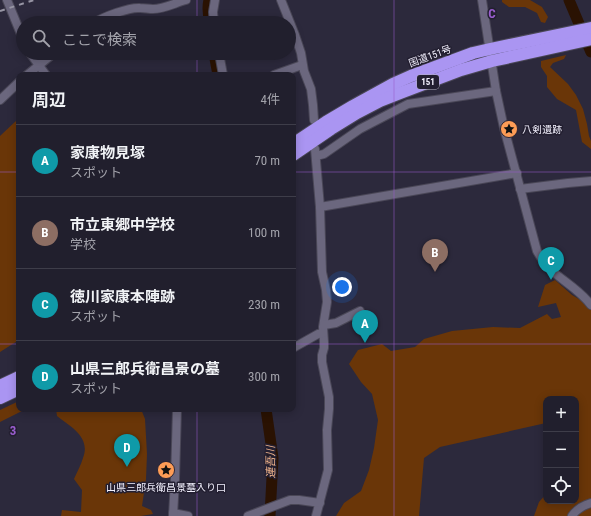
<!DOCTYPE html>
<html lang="ja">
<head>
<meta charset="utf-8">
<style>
  :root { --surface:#211f2d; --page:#2d2c39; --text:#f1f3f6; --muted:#a2a2aa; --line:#3e3d49; --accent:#fd9c56 }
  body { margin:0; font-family:"Roboto Condensed","Noto Sans JP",sans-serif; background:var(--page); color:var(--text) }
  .controls { position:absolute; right:12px; bottom:12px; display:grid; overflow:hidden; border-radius:8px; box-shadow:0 2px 10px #0003 }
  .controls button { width:36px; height:36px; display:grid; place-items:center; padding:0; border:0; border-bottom:1px solid var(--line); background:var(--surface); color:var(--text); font:20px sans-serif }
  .you { position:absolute; left:342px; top:287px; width:14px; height:14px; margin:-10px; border:3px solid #fff; border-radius:50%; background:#1a73e8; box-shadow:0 0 0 6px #1a73e833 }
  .badge { display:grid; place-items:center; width:26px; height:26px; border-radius:50%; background:var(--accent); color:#fff; font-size:13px; font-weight:700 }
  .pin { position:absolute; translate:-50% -33px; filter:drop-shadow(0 1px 2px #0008) }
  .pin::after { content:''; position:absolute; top:21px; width:14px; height:12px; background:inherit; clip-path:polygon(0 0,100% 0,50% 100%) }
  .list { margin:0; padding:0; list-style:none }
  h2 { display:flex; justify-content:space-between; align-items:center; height:52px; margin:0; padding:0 16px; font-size:17px }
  h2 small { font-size:13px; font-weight:400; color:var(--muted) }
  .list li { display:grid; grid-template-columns:26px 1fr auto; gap:12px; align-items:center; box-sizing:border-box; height:72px; padding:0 16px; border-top:1px solid var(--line) }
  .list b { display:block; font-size:15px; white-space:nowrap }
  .list p { margin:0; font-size:13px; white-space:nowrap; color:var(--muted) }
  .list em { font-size:13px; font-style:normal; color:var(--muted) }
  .icon { flex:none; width:22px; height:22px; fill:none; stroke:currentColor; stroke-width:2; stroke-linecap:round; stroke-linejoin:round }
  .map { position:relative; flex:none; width:591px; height:516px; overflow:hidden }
  .search { position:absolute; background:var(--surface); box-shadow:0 2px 10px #0003; left:16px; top:16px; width:280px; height:44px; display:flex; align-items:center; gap:10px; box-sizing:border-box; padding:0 14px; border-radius:22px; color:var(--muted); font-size:15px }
  .panel { position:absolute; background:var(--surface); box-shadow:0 2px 10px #0003; left:16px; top:72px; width:280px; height:340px; border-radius:8px }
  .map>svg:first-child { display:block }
  .green { fill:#6a3608 }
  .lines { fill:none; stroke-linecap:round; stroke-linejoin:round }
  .river { stroke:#2a1202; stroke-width:11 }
  .minor-casing { stroke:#4a4757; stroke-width:10 }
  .highway-casing { stroke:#4a4757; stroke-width:14 }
  .minor { stroke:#6b677e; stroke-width:8 }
  .highway { stroke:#aa95f2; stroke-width:12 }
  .rail { stroke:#9795a4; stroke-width:2; stroke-dasharray:5 5; stroke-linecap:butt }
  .grid { fill:none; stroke:#995dce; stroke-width:1; stroke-opacity:0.55 }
  .labels { text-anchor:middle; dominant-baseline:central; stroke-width:3; stroke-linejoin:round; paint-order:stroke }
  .shield { fill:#231f31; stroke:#b4b1c0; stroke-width:1 }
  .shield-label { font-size:9px; font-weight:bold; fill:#f2f0fd }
  .street-label { font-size:10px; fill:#f2f0fd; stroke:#231f31 }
  .poi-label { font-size:10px; fill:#f2f0fd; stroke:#231f31; text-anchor:start }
  .water-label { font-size:11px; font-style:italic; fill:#f4b68d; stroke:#231f31 }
  .grid-label { font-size:13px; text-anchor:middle; font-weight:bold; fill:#995dce; stroke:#231f31; stroke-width:3; stroke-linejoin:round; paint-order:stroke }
</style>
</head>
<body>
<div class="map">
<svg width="591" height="516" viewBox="0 0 591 516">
  <rect width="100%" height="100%" fill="#2c293c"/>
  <!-- green -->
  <g class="green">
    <path d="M 502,0 L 530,0 L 542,7 L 548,17 L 545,23 L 541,22 L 537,13 L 525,7 L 509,7 L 502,2 Z"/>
    <path d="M 566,55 L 564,59 L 553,63 L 550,67 L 568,84 L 576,95 L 583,109 L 587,124 L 589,136 L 591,141 L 591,149 L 582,142 L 576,110 L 557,99 L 547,87 L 547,76 L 541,67 L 541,61 Z"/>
    <path d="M 19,117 L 19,340 L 0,352 L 0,136 L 17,120 Z"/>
    <path d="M 555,280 L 572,295 L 584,302 L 591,300 L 591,516 L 534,516 L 539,502 L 546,494 L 546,501 L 576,501 L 576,399 L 546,399 L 546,423 L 440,447 L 424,458 L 419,516 L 336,516 L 344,503 L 361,491 L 369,470 L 374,448 L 378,420 L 372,394 L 361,382 L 349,364 L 358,350 L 382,344 L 391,351 L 415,347 L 424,339 L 452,331 L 493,327 L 520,328 L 547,314 L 552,319 L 561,317 L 556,303 L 538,307 L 545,285 Z"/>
    <path d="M 19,401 L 19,409 L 26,409 L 0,422 L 0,410 Z"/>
    <path d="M 56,409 L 141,409 L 145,419 L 147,454 L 146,479 L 142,506 L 151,510 L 153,514 L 141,516 L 61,516 L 62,510 L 81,512 L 82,490 L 74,479 C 77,472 81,465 83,458 C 91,437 71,427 57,416 Z"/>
  </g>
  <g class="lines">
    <!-- river -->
    <g class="river">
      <path d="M 209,0 C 207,8 208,15 210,23"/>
      <path d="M 569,0 L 591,52"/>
      <path d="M 214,53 L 218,75"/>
      <path d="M 266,409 L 273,458 L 270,516"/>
    </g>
    <!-- minor casing -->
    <g class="minor-casing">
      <g id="minor">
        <path d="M 7,0 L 23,39"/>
        <path d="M 281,0 L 295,35 L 301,53 L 304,71 L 311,89 L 313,105 L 314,120"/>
        <path d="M 482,0 L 496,91 L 504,128 L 537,251 C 540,256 543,262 548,267 C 562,281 579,289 591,305"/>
        <path d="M 94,23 C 103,17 129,7 140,8 C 144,8 149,9 153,9 C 164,9 175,3 186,0"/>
        <path d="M 214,23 L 213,12 L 215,0"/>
        <path d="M 30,53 L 46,75"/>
        <path d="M 219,53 L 223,75"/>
        <path d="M 27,75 L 54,53"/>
        <path d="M 274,75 L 302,65"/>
        <path d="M 0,100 L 19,82"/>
        <path d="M 315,149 L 320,207 L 322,272 L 326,290 L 327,302 L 323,327 L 324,342 L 324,348 L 322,355 L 322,362 L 329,397 L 329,409 L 327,430 L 328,470 L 316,516"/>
        <path d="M 316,156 L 324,154 L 360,129 L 408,104 L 496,91"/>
        <path d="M 520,189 L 568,183 L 591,181"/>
        <path d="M 320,207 L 517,173"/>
        <path d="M 324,325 L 336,323 L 360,311"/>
        <path d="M 293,348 L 318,334 L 323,333"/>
        <path d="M 173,513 L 188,516"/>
        <path d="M 173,516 L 175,479 L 177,409"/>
        <path d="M 248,516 L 290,500 L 299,500 L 320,503"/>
        <path d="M 572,516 C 576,510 584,505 591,503"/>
      </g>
    </g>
    <!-- highway casing -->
    <g class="highway-casing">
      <g id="highway">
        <path d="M 293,144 L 326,122 L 353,106 L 393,84 L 411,76 L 473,53 L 490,49 L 591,28"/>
        <path d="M 293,155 L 331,129 L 357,113 L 380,101 L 403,92 L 461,70 L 492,61 L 591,39"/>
        <path d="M 0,386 L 19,377"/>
        <path d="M 0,398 L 19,389"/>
      </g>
    </g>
    <!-- minor -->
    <use href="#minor" class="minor"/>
    <!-- highway -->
    <use href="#highway" class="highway"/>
    <!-- rail -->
    <path class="rail" d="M 0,11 L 34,0"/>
  </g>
  <!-- grid -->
  <path class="grid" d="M 197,0 L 197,23M 394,0 L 394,516M 197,53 L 197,75M 0,172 L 19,172M 293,172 L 591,172M 0,344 L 19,344M 293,344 L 591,344M 197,409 L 197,516"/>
  <!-- icons -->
  <defs>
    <g id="sight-disc" transform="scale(0.9)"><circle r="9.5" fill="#fd9c56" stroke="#231f31"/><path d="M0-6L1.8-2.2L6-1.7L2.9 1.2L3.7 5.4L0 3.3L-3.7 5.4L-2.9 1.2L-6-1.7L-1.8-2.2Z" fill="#111"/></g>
  </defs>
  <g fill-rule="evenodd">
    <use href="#sight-disc" x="509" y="129"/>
    <use href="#sight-disc" x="166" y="470"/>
  </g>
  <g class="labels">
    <!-- shield labels -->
    <rect class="shield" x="417" y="75" width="22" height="14" rx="3"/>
    <g class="shield-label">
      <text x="428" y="82">151</text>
    </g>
    <!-- street labels -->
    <g class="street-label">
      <text transform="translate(430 56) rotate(-20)">国道151号</text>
    </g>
    <!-- poi labels -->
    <g class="poi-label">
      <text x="522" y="129">八剣遺跡</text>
      <text x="166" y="487" text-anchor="middle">山県三郎兵衛昌景墓入り口</text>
    </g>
    <!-- water labels -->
    <g class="water-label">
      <text transform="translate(271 462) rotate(-91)">連吾川</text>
    </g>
  </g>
  <g class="grid-label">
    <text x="492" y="18">C</text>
    <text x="13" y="435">3</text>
  </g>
</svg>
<div class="controls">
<button>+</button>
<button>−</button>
<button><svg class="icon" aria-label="locate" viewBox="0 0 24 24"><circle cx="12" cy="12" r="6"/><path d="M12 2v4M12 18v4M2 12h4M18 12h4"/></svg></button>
</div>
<div class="you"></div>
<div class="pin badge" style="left:365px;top:343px;background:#0f9aa8">A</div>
<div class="pin badge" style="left:435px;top:272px;background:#8d6e63">B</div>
<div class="pin badge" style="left:551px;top:280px;background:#0f9aa8">C</div>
<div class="pin badge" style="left:127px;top:467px;background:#0f9aa8">D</div>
<div class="search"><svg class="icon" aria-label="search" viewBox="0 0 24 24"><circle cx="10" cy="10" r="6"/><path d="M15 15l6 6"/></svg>ここで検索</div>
<section class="panel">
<h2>周辺<small>4件</small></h2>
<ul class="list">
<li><span class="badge" style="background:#0f9aa8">A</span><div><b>家康物見塚</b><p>スポット</p></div><em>70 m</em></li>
<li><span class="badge" style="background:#8d6e63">B</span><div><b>市立東郷中学校</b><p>学校</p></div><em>100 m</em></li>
<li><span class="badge" style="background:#0f9aa8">C</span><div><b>徳川家康本陣跡</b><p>スポット</p></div><em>230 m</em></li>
<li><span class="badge" style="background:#0f9aa8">D</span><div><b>山県三郎兵衛昌景の墓</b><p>スポット</p></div><em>300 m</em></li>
</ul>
</section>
</div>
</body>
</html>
